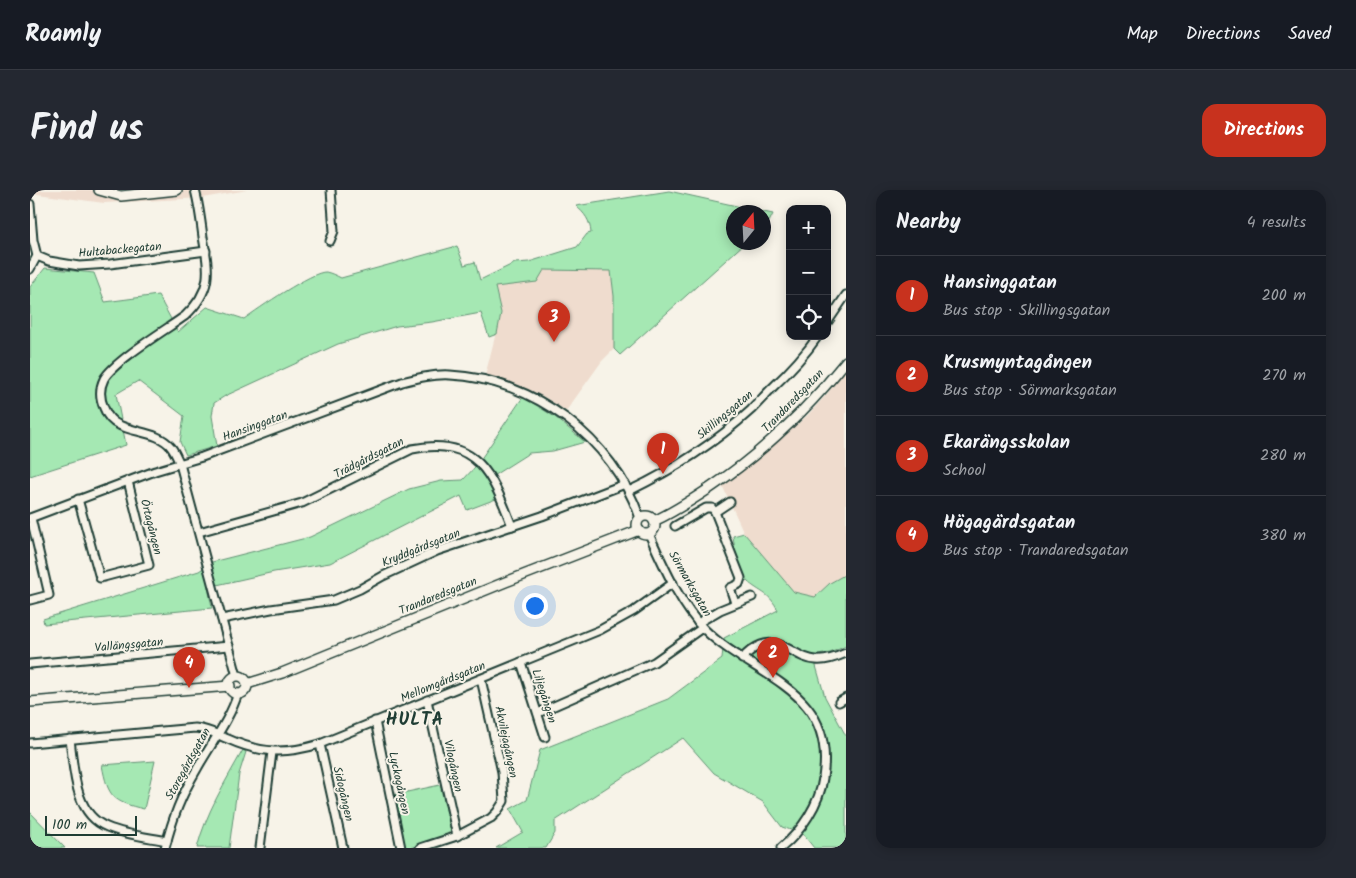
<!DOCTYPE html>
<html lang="en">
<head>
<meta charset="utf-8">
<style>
  :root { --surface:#171b24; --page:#242831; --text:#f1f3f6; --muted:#9ea1a6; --line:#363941; --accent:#c8321e }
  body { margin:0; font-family:Kalam,sans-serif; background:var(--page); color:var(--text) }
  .controls { position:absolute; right:15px; top:15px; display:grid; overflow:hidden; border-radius:10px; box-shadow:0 2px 12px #0003 }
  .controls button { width:45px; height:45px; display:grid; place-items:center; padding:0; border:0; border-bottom:1px solid var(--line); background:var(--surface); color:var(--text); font:25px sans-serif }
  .compass { position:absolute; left:696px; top:15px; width:45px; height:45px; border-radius:50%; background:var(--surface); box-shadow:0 2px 12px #0003; rotate:18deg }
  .scale { position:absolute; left:15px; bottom:12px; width:92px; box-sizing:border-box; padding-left:5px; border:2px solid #1f3d34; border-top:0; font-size:14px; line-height:18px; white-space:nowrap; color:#1f3d34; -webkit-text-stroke:4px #f7f3e8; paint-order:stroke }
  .you { position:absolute; left:504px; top:415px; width:18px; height:18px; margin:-12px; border:4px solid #fff; border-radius:50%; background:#1a73e8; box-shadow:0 0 0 8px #1a73e833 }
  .badge { display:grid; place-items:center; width:32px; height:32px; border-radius:50%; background:var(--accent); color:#fff; font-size:16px; font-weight:700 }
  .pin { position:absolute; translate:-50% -41px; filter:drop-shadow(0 1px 2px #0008) }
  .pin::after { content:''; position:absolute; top:26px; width:18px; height:15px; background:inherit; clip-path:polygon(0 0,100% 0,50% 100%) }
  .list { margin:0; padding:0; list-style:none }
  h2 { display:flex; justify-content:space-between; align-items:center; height:65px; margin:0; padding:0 20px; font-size:21px }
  h2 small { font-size:16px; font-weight:400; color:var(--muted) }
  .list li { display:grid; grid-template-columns:32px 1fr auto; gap:15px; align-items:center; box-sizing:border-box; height:80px; padding:0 20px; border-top:1px solid var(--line) }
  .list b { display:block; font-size:19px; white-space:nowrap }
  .list p { margin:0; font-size:16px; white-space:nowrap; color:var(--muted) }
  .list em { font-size:16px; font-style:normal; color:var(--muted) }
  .icon { flex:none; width:28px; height:28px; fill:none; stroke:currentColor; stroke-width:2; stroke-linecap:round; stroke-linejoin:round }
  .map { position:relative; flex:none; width:816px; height:658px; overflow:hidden; border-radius:15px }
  header { display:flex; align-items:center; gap:30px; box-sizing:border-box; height:70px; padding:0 25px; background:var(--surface); border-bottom:1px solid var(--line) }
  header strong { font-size:24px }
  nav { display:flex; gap:28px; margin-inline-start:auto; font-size:18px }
  .intro { display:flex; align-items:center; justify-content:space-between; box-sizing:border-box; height:120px; padding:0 30px }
  h1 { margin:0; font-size:35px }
  .button { padding:12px 22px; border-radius:15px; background:var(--accent); color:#fff; font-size:18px; font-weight:700 }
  main { display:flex; gap:30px; padding:0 30px }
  aside { flex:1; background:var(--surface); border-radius:15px; box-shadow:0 2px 12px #0003 }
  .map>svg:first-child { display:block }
  .built { fill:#efdcce }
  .green { fill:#a5e8b3; stroke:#629274 }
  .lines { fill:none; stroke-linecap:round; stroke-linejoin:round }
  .minor-casing { stroke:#1f3d34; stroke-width:11 }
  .tertiary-casing { stroke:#1f3d34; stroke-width:12 }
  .minor { stroke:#f7f3e8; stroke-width:7 }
  .tertiary { stroke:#f7f3e8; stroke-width:9 }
  .labels { text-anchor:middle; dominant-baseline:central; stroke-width:4; stroke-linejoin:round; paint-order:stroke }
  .street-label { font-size:12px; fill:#1f3d34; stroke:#f7f3e8 }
  .district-label { font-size:18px; font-weight:bold; letter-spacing:1px; fill:#1f3d34; stroke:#f7f3e8 }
</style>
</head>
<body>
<header>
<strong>Roamly</strong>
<nav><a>Map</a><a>Directions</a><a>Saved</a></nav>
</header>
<div class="intro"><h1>Find us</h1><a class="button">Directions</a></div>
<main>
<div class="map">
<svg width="816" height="658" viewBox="0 0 816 658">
  <rect width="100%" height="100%" fill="#f7f3e8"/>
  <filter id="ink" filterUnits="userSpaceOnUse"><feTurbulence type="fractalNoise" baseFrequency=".02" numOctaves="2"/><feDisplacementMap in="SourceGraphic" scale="10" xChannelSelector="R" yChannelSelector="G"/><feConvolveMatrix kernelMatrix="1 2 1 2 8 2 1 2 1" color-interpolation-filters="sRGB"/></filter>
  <g filter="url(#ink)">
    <!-- built -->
    <g class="built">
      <path d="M 0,0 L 217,0 L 173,8 L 74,13 L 0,3 Z"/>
      <path d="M 514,80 L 581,81 L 584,106 L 584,159 L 572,171 L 536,221 L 514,207 L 486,195 L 455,186 L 471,123 L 465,97 L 506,92 Z"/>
      <path d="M 816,178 L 816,384 L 800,393 L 785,408 L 764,402 L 714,343 L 692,295 L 715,279 L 778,225 L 797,204 Z"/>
    </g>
    <!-- green -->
    <g class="green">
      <path d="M 639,1 L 743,24 L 739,32 L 734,36 L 734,22 L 704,22 L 704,52 L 715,53 L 590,165 L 584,159 L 584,106 L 581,81 L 514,80 L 507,92 L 465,97 L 471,123 L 467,144 L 459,147 L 451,123 L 402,132 L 367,136 L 308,154 L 195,206 L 184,213 L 182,226 L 187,256 L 156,265 L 150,252 L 154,226 L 108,191 L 86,204 L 96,255 L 0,286 L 0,97 L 15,78 L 64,83 L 75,112 L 128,105 L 148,142 L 177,117 L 214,129 C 228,119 282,81 296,82 C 301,83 307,86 311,88 L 427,56 L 434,75 L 445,72 L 450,90 L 485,73 L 499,72 L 547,57 L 557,44 L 561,43 C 560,30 555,24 546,16 Z"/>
      <path d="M 493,207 L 525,227 L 555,252 L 523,261 L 499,263 L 458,289 L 466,309 L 437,320 L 431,306 L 300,373 L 244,382 L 178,397 L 182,418 L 14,434 L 13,429 L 169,381 L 182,372 L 280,347 L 379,299 L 411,291 L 433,290 L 446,276 Z"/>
      <path d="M 714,343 L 764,402 L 785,407 L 800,393 L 816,384 L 816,456 L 800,463 L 788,465 L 786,476 L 795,507 L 816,546 L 816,658 L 784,658 L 773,644 L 752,637 L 733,612 L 684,583 L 653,548 L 525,631 L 525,643 L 516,658 L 466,658 L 493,642 L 480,619 L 497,610 L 510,560 L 638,509 L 692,469 L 694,448 L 748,420 C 739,403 733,404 719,393 C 707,383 705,361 703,346 Z"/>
      <path d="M 213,560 L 216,562 L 209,584 L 199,658 L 167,658 C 176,623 195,592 213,560 Z"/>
      <path d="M 125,571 L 114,619 C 83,612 78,607 72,575 Z"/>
      <path d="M 410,595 L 421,640 C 415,650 385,658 373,658 L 363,605 Z"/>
      <path d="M 0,622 L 35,658 L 0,658 Z"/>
    </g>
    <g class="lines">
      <!-- minor casing -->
      <g class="minor-casing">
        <g id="minor">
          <path d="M 165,0 C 169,15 171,31 173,47 C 179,81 183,100 155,126 C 137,139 84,171 74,189 C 69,199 70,209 74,218 C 77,226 82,232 89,235 C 105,243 129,242 141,257 C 145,262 147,268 150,274 L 207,486"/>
          <path d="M 0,14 L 3,50 L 7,66 L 0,79"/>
          <path d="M 300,51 L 304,41 L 301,0"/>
          <path d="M 7,66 L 19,71 L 49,76 L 80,74 L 176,61"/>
          <path d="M 797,133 L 816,105"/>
          <path d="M 599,301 C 643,280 685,253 721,220 C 728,213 735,205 742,198 C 759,182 775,165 788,146"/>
          <path d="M 48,309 L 70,388 L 119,375 L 98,291"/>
          <path d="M 685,322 L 711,388 L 709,394 L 700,398 L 705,413"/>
          <path d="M 0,328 L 125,281 L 172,267 L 372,192 C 388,188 404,184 420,185 C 504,189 583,249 610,328"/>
          <path d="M 645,336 L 676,318 L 682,318 L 685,322 L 700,312"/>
          <path d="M 169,342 L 272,313 L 382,259 C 447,246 462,284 482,336"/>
          <path d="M 619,344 C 633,374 650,415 674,439 C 723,488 807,497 793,588 C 790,613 771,642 751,658"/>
          <path d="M 0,410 L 19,405 L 1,328"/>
          <path d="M 192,429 L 241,419 L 304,410 L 330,399 L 353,386 L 407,361 L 512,326 L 595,294"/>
          <path d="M 668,433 L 690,420 L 722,407"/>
          <path d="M 712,469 C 718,462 723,458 731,455 C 753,447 765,469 786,470 C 796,471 807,467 816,463"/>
          <path d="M 491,472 L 515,547"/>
          <path d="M 0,474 L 199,456"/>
          <path d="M 397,510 L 427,646"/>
          <path d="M 809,512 L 816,508"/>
          <path d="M 508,523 L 624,472 L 672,438"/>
          <path d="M 345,531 L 371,658"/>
          <path d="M 40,549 C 44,579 44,624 77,637 C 96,645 117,647 137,651"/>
          <path d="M 0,553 L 165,538 C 178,539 186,544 198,549 C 231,564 256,564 290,554 L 570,440 L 604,421 L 643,393"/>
          <path d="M 290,554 L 313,658"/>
          <path d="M 135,658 C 143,627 151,606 167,579 C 180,555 200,530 208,503"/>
          <path d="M 230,658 L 242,562"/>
          <path d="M 390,658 L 427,646 L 461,628 L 467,622 L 474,611 L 472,582 L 451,489"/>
        </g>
      </g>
      <!-- tertiary casing -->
      <g class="tertiary-casing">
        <g id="tertiary">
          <path d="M 69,0 L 91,6 L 147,0"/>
          <circle cx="616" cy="335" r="9"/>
          <path d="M 624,331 C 644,322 662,310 680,298 C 732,263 777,220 816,171"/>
          <circle cx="208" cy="495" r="9"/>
          <path d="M 217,494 L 252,483 L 473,393 L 609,340"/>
          <path d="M 0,512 L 200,496"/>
        </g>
      </g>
      <!-- minor -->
      <use href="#minor" class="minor"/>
      <!-- tertiary -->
      <use href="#tertiary" class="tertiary"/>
    </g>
  </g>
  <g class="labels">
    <!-- street labels -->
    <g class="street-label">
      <text transform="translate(90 60) rotate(-5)">Hultabackegatan</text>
      <text transform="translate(763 211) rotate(-46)">Trandaredsgatan</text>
      <text transform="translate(695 225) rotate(-40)">Skillingsgatan</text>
      <text transform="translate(225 236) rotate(-20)">Hansinggatan</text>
      <text transform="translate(339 268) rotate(-27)">Trädgårdsgatan</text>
      <text transform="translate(121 337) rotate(76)">Örtagången</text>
      <text transform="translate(391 358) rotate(-22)">Kryddgårdsgatan</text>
      <text transform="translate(660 394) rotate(60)">Sörmarksgatan</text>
      <text transform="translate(408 406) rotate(-22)">Trandaredsgatan</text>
      <text transform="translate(99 455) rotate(-5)">Vallängsgatan</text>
      <text transform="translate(413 492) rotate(-22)">Mellomgårdsgatan</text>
      <text transform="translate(514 506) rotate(72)">Liljegången</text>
      <text transform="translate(476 552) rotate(78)">Akvilejagången</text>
      <text transform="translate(158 574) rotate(-61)">Storegårdsgatan</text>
      <text transform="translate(423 576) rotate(78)">Vilogången</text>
      <text transform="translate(369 593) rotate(78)">Lyckogången</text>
      <text transform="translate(313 604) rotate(77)">Sidogången</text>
    </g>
    <!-- district labels -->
    <g class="district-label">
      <text x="385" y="530">HULTA</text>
    </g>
  </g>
</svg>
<div class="controls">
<button>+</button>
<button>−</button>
<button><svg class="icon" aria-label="locate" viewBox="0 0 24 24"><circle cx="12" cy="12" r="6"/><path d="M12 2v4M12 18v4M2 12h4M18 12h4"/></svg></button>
</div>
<svg class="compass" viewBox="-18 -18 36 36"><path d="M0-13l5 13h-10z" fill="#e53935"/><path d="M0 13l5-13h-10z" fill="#9ea1a6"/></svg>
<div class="scale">100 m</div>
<div class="you"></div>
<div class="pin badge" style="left:633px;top:284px">1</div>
<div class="pin badge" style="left:743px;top:488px">2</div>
<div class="pin badge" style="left:524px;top:152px">3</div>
<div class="pin badge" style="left:159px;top:498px">4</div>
</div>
<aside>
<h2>Nearby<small>4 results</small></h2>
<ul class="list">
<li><span class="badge">1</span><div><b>Hansinggatan</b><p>Bus stop · Skillingsgatan</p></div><em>200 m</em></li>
<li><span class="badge">2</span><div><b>Krusmyntagången</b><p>Bus stop · Sörmarksgatan</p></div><em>270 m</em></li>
<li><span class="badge">3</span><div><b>Ekarängsskolan</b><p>School</p></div><em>280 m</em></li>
<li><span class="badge">4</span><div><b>Högagärdsgatan</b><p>Bus stop · Trandaredsgatan</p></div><em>380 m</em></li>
</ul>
</aside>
</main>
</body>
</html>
